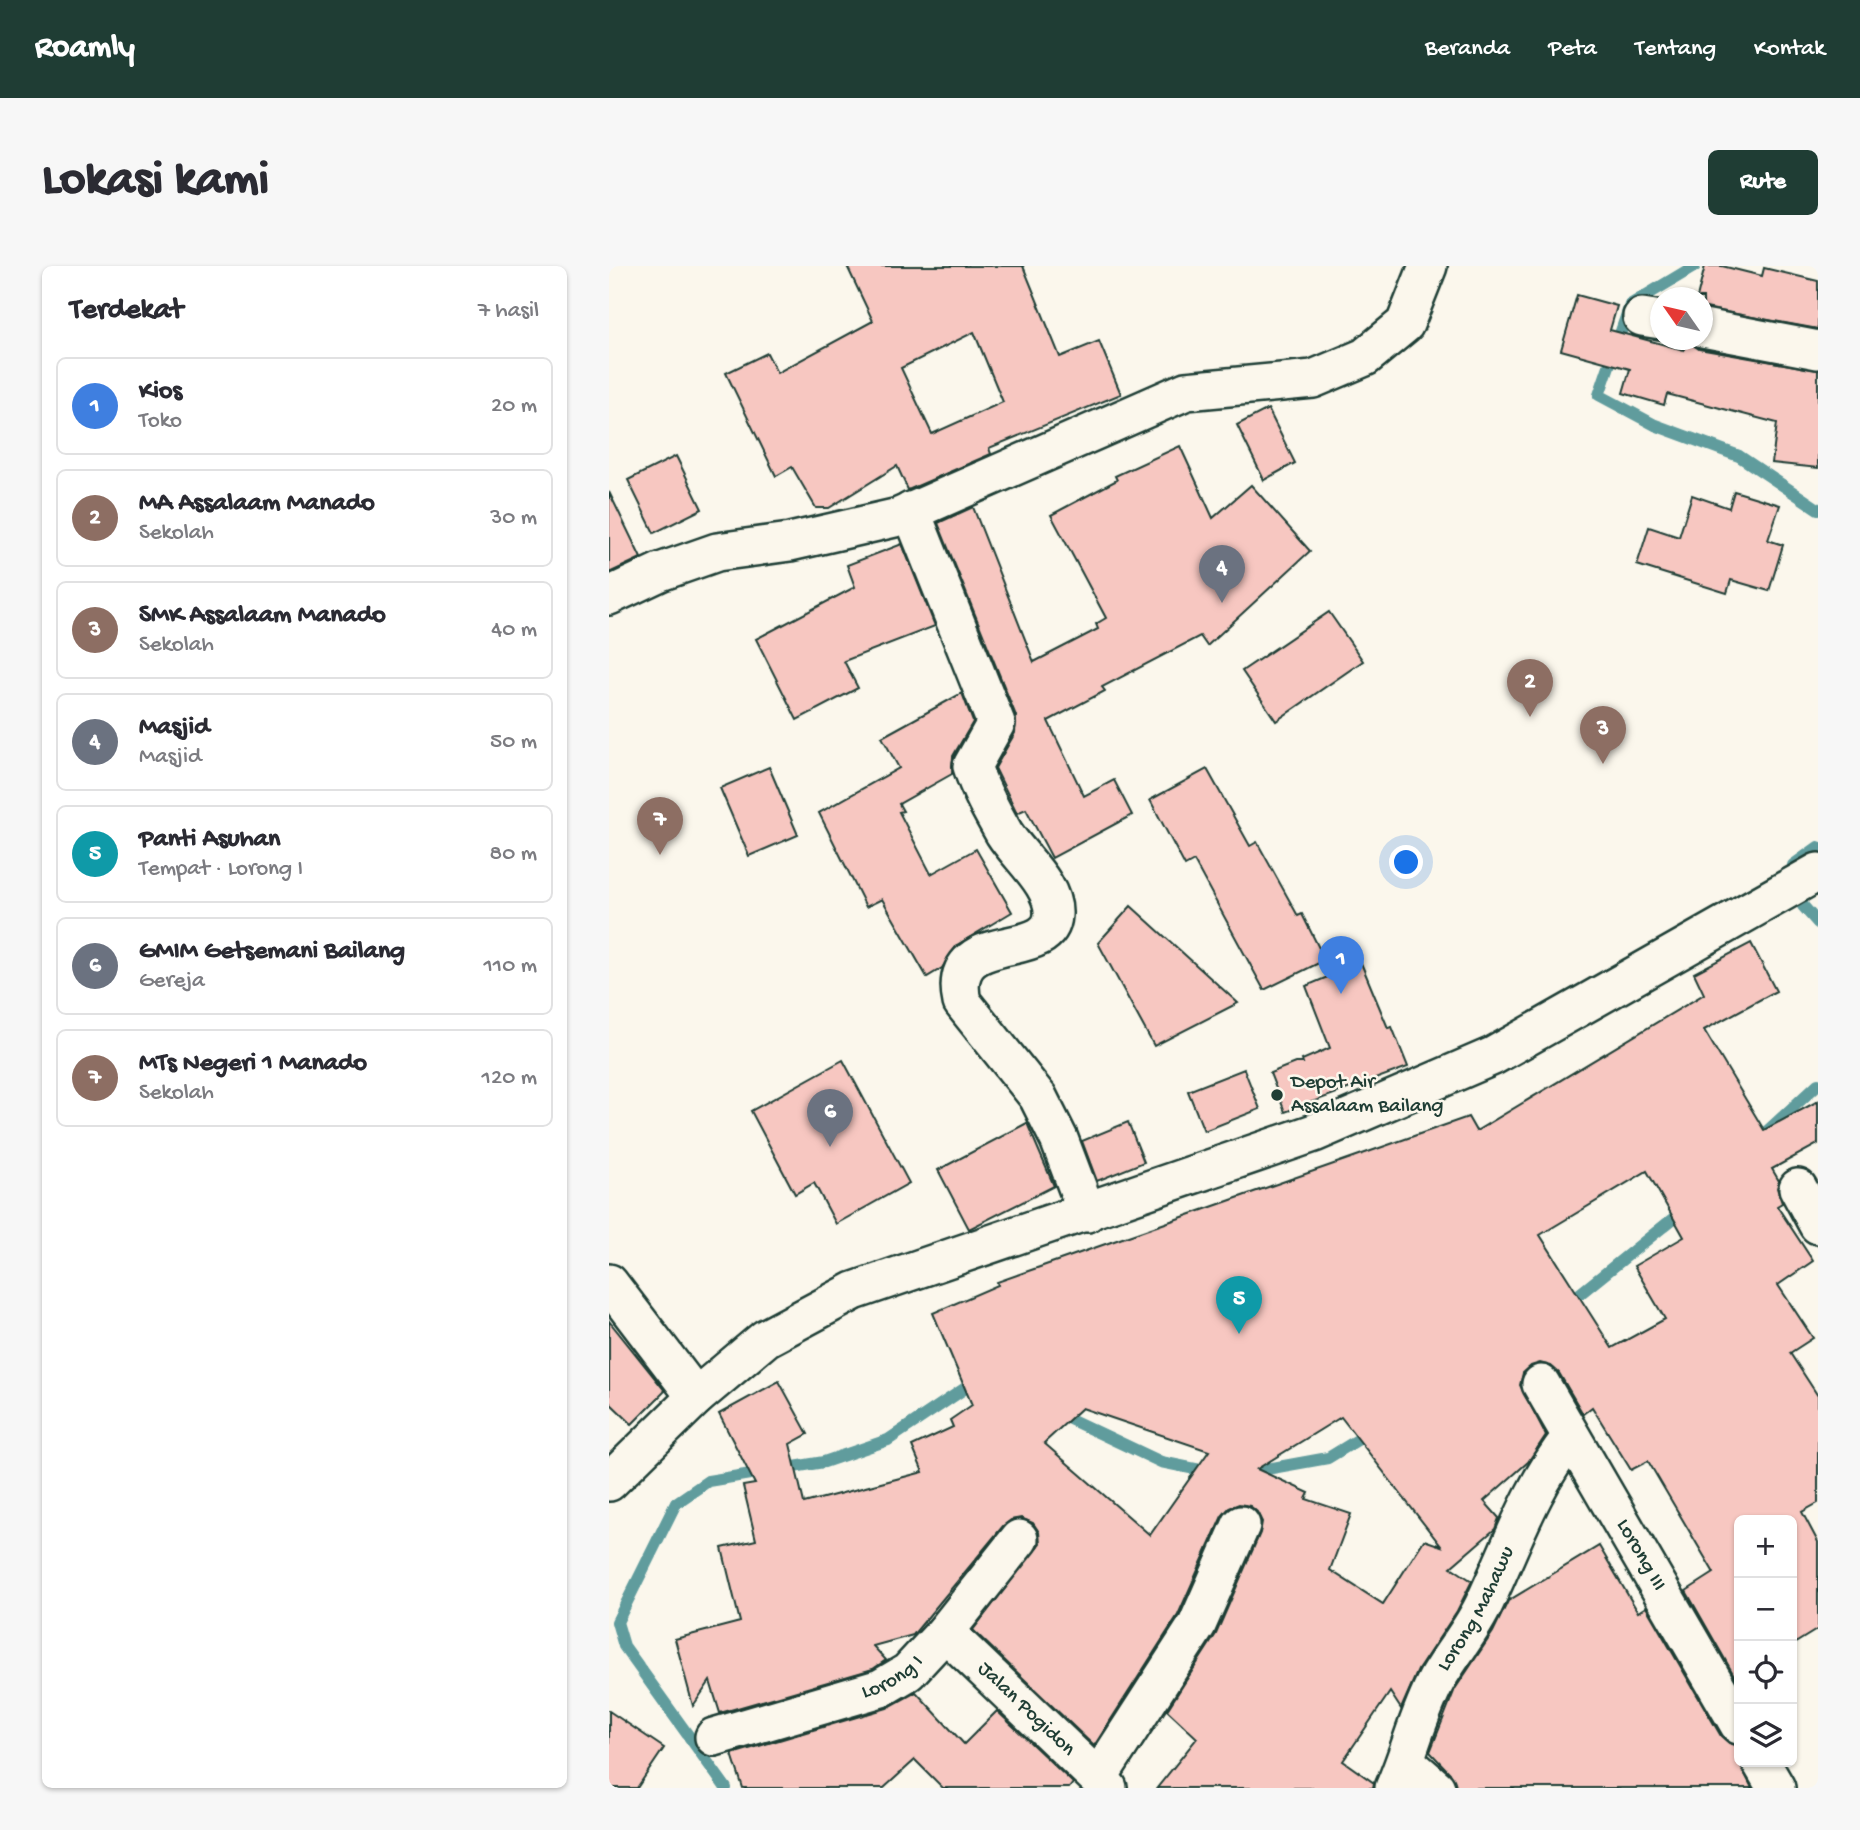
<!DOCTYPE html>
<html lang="id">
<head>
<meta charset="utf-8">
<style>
  :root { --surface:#fff; --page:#f7f7f7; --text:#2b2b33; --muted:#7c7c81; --line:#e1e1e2; --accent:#1f3d34 }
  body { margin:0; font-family:"Gochi Hand",sans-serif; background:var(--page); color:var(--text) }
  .controls { position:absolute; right:21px; bottom:21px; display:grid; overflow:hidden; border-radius:10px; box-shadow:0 2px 5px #0004 }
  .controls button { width:63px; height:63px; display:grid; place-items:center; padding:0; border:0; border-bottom:2px solid var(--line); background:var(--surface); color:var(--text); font:35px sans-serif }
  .compass { position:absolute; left:1041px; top:21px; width:63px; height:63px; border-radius:50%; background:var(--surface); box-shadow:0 2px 5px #0004; rotate:304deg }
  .you { position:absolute; left:798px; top:597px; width:24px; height:24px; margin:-18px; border:5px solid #fff; border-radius:50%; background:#1a73e8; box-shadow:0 0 0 10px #1a73e833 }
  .badge { display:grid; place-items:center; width:46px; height:46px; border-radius:50%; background:var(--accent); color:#fff; font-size:23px; font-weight:700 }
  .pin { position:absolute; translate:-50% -58px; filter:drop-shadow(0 2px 4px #0008) }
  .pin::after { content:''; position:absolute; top:37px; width:24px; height:21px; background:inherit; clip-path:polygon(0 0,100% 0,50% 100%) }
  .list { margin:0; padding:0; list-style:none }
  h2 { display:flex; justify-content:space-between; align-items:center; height:91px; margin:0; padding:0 28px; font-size:30px }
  h2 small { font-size:23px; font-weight:400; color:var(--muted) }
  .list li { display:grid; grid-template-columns:46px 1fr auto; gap:21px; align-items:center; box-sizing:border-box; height:98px; margin:0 14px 14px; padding:0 14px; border:2px solid var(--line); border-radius:10px }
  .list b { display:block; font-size:26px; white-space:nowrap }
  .list p { margin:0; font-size:23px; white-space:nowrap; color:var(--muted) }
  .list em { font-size:23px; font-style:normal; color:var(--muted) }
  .icon { flex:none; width:38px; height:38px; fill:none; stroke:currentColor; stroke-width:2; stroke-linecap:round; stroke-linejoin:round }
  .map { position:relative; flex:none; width:1209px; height:1522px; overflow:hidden; border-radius:10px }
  header { display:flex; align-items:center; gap:42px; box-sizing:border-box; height:98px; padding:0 35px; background:var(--accent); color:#fff }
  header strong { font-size:33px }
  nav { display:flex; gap:38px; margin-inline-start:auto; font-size:24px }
  .intro { display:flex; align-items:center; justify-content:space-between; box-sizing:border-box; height:168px; padding:0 42px }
  h1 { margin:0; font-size:49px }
  .button { padding:18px 32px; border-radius:10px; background:var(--accent); color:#fff; font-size:24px; font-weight:700 }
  main { display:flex; gap:42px; padding:0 42px }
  aside { flex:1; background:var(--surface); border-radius:10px; box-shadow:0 2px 5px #0004 }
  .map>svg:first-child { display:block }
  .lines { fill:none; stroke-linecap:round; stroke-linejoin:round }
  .stream { stroke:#609c9d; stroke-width:12 }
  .building { fill:#f7c7c1; stroke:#1f3d34; stroke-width:2; fill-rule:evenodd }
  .street-casing { stroke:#1f3d34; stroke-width:42 }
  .street { stroke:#fbf7ec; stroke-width:37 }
  .poi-dot { fill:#1f3d34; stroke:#fbf7ec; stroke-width:2.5 }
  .labels { text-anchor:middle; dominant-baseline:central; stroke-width:5; stroke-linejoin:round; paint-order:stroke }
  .poi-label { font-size:21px; fill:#1f3d34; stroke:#fbf7ec; text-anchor:start }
  .street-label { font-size:21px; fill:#1f3d34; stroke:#fbf7ec }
</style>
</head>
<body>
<header>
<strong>Roamly</strong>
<nav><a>Beranda</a><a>Peta</a><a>Tentang</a><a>Kontak</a></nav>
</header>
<div class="intro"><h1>Lokasi kami</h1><a class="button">Rute</a></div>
<main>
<aside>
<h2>Terdekat<small>7 hasil</small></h2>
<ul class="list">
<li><span class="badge" style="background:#3f7fe0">1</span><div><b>Kios</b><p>Toko</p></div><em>20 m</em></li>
<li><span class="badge" style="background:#8d6e63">2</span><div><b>MA Assalaam Manado</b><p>Sekolah</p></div><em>30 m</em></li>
<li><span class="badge" style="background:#8d6e63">3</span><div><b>SMK Assalaam Manado</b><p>Sekolah</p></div><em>40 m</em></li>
<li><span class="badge" style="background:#6b7280">4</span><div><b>Masjid</b><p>Masjid</p></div><em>50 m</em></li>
<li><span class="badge" style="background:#0f9aa8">5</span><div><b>Panti Asuhan</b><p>Tempat · Lorong I</p></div><em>80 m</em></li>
<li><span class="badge" style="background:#6b7280">6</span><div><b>GMIM Getsemani Bailang</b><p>Gereja</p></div><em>110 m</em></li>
<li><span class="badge" style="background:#8d6e63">7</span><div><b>MTs Negeri 1 Manado</b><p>Sekolah</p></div><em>120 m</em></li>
</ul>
</aside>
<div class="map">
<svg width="1209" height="1522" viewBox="0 0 1209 1522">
  <rect width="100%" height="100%" fill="#fbf7ec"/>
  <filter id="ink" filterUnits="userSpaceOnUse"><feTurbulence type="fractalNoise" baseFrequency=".0143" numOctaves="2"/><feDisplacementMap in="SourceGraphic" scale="14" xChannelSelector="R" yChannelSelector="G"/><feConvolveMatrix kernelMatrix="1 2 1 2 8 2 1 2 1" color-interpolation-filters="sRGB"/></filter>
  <g filter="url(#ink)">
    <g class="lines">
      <!-- stream -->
      <g class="stream">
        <path d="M 1086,0 L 1021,39 L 990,129 L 1046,159 L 1130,190 L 1209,243"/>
        <path d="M 1209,581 L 1184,599 L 1194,640 L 1209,657"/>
        <path d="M 1153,870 L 1209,818"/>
        <path d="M 957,1039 L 1076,943"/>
        <path d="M 446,1146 L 552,1196 L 601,1206"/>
        <path d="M 636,1207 L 719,1192 L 763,1165"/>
        <path d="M 117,1522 L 15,1380 L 8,1356 L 67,1237 L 99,1215 L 215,1196 L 279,1174 L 358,1121 L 370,1118"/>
      </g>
    </g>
    <!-- building -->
    <g class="building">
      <path d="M 238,0 L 414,0 L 451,91 L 490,75 L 512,128 L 380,182 L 382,188 L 299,224 L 288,200 L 220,242 L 207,242 L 183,201 L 167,210 L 117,107 L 158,87 L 168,107 L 264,55 ZM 365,66 L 394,136 L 323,168 L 292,102 Z"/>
      <path d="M 1096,0 L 1113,0 L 1153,10 L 1155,2 L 1209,15 L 1209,63 L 1094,42 L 1094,32 L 1088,32 Z"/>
      <path d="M 968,29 L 1008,40 L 1001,64 L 1075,84 L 1077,74 L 1090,83 L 1209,104 L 1209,202 L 1163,197 L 1168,157 L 1058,128 L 1055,139 L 1014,127 L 1021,103 L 952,84 Z"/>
      <path d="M 659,143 L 686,197 L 655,214 L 628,159 Z"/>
      <path d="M 571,180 L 604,252 L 642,219 L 701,285 L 598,380 L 591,370 L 493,421 L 496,425 L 439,455 L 475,530 L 505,514 L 523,549 L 443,592 L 417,543 L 408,547 L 386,502 L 406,467 L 407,450 L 329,257 L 364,241 L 425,396 L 489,363 L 487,358 L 497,352 L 442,249 L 508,214 L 506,210 Z"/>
      <path d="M 67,190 L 93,243 L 45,267 L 19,214 Z"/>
      <path d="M 1125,225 L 1171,239 L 1159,274 L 1174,279 L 1160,325 L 1122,314 L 1118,327 L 1028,299 L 1040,261 L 1070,271 L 1083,229 L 1120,242 Z"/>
      <path d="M 0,226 L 32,292 L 0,307 Z"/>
      <path d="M 293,278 L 326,360 L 235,395 L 249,422 L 188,454 L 147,373 L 246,321 L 238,299 Z"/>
      <path d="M 720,346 L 754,395 L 667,455 L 633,405 Z"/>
      <path d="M 353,427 L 364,456 L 344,490 L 343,508 L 290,538 L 294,545 L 290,546 L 322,608 L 367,583 L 403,646 L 348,679 L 333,702 L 318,711 L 273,633 L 257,641 L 210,547 L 290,502 L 273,471 Z"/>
      <path d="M 160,501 L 189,569 L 140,590 L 111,522 Z"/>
      <path d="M 598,503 L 641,580 L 648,576 L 689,650 L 693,648 L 716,694 L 655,724 L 585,595 L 576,600 L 541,534 Z"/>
      <path d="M 522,640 L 629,737 L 545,780 L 489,677 Z"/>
      <path d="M 1142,677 L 1167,725 L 1095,764 L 1155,864 L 1209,835 L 1209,878 L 1163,903 L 1170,915 L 1168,922 L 1173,937 L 1168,940 L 1204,995 L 1169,1019 L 1204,1072 L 1181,1087 L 1209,1130 L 1209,1237 L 1193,1246 L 1209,1276 L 1209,1363 L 1183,1379 L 1183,1254 L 1130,1254 L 1130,1409 L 1126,1411 L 1077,1325 L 1105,1307 L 1039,1195 L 1022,1204 L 983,1141 L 974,1148 L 950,1107 L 942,1100 L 931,1097 L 922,1100 L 914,1107 L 911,1119 L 937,1169 L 919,1196 L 875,1235 L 890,1252 L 886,1263 L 842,1301 L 863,1315 L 848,1345 L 809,1404 L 792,1443 L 781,1426 L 734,1495 L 765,1517 L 764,1522 L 548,1522 L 588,1472 L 558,1444 L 607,1368 L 651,1267 L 653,1256 L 648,1246 L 641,1240 L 630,1238 L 620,1242 L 613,1250 L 569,1349 L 485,1480 L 364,1364 L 431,1277 L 430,1266 L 424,1257 L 412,1252 L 402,1254 L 394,1260 L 304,1369 L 264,1380 L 277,1394 L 264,1403 L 111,1447 L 101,1415 L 84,1440 L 66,1373 L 131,1356 L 113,1282 L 147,1274 L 134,1220 L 146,1218 L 110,1148 L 170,1115 L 199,1168 L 181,1178 L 195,1237 L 314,1206 L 303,1180 L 344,1161 L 341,1154 L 363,1139 L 324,1047 L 389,1019 L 388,1016 L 859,851 L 867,865 L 1095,728 L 1085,707 ZM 1038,905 L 1075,971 L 1025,1000 L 1056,1053 L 1003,1082 L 931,969 ZM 473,1142 L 600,1185 L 541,1269 L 435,1177 ZM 732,1151 L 832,1280 L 815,1274 L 774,1338 L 721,1304 L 742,1248 L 697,1233 L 700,1227 L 648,1203 Z"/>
      <path d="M 752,697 L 779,762 L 783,761 L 799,801 L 676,846 L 661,807 L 686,797 L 694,797 L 693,794 L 721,782 L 697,720 Z"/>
      <path d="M 234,794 L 300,917 L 227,958 L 205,917 L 186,928 L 142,845 Z"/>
      <path d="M 635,803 L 651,843 L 595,865 L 579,825 Z"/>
      <path d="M 519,856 L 535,896 L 488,915 L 473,875 Z"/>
      <path d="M 418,857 L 445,920 L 360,963 L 329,904 Z"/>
      <path d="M 0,1055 L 56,1125 L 23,1158 L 0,1136 Z"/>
      <path d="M 990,1280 L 1029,1346 L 1037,1341 L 1112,1470 L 1120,1477 L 1130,1480 L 1130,1496 L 1143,1522 L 847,1522 L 841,1507 L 821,1486 L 846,1423 L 884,1366 L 899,1335 Z"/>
      <path d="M 307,1426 L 355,1478 L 388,1445 L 464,1517 L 460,1522 L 334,1522 L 306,1494 L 275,1522 L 134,1522 L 123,1488 L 278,1442 Z"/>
      <path d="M 0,1445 L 55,1482 L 28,1522 L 0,1522 Z"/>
    </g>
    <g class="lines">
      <!-- street casing -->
      <g class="street-casing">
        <g id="street">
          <path d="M 1033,51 L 1052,54"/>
          <path d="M 1094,62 L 1209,84"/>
          <path d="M 302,245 L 387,457 L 363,500 C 370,523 383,546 395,567 C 410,591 446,619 444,649 C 441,698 336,659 353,736 L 429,831 L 450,873 L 478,947"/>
          <path d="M 0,330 L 51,306 L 108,286 L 181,276 L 290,251 L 577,125 L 704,113 L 756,91 L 796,58 L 819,0"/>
          <path d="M 1189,922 L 1209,959"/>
          <path d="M 0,1017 L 87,1131"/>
          <path id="s1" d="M 932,1118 L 1130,1459"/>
          <path d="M 0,1216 L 87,1131 L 157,1072 L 245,1025 L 705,867 L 884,790 L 1209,606"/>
          <path id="s2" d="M 336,1366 L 499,1522"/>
          <path id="s3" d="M 105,1471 L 272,1422 L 299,1406 L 336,1366 L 410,1273"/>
          <path d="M 797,1496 L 827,1522"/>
          <path d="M 1152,1496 L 1167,1522"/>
          <path d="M 489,1512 L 588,1359 L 632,1259"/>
          <path id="s4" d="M 785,1522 C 801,1486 809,1448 828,1413 C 843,1387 864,1363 876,1336 C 903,1279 922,1221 962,1171"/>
        </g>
      </g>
      <!-- street -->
      <use href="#street" class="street"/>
    </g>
  </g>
  <!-- markers -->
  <circle class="poi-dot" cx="668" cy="829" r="7"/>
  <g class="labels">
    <!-- poi labels -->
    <g class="poi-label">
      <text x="682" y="817">Depot Air<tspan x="682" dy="24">Assalaam Bailang</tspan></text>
    </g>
    <!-- street labels -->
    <g class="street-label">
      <text stroke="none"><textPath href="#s1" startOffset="198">Lorong III</textPath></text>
      <text stroke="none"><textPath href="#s4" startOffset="198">Lorong Mahawu</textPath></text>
      <text stroke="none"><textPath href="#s3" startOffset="189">Lorong I</textPath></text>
      <text stroke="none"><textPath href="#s2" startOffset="112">Jalan Pogidon</textPath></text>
    </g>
  </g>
</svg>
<div class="controls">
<button>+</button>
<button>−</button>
<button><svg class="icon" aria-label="locate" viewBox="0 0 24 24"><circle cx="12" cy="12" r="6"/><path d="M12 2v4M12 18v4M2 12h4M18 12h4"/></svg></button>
<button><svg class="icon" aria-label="layers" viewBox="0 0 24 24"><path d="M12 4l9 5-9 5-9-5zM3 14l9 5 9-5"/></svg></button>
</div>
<svg class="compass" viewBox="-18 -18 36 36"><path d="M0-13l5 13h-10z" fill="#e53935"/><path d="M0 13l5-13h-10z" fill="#7c7c81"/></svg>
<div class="you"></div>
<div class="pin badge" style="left:732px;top:728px;background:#3f7fe0">1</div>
<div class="pin badge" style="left:921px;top:451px;background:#8d6e63">2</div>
<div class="pin badge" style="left:994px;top:498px;background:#8d6e63">3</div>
<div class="pin badge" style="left:613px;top:337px;background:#6b7280">4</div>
<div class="pin badge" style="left:630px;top:1068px;background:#0f9aa8">5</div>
<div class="pin badge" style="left:221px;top:881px;background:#6b7280">6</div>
<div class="pin badge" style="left:51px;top:589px;background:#8d6e63">7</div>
</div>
</main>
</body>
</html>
